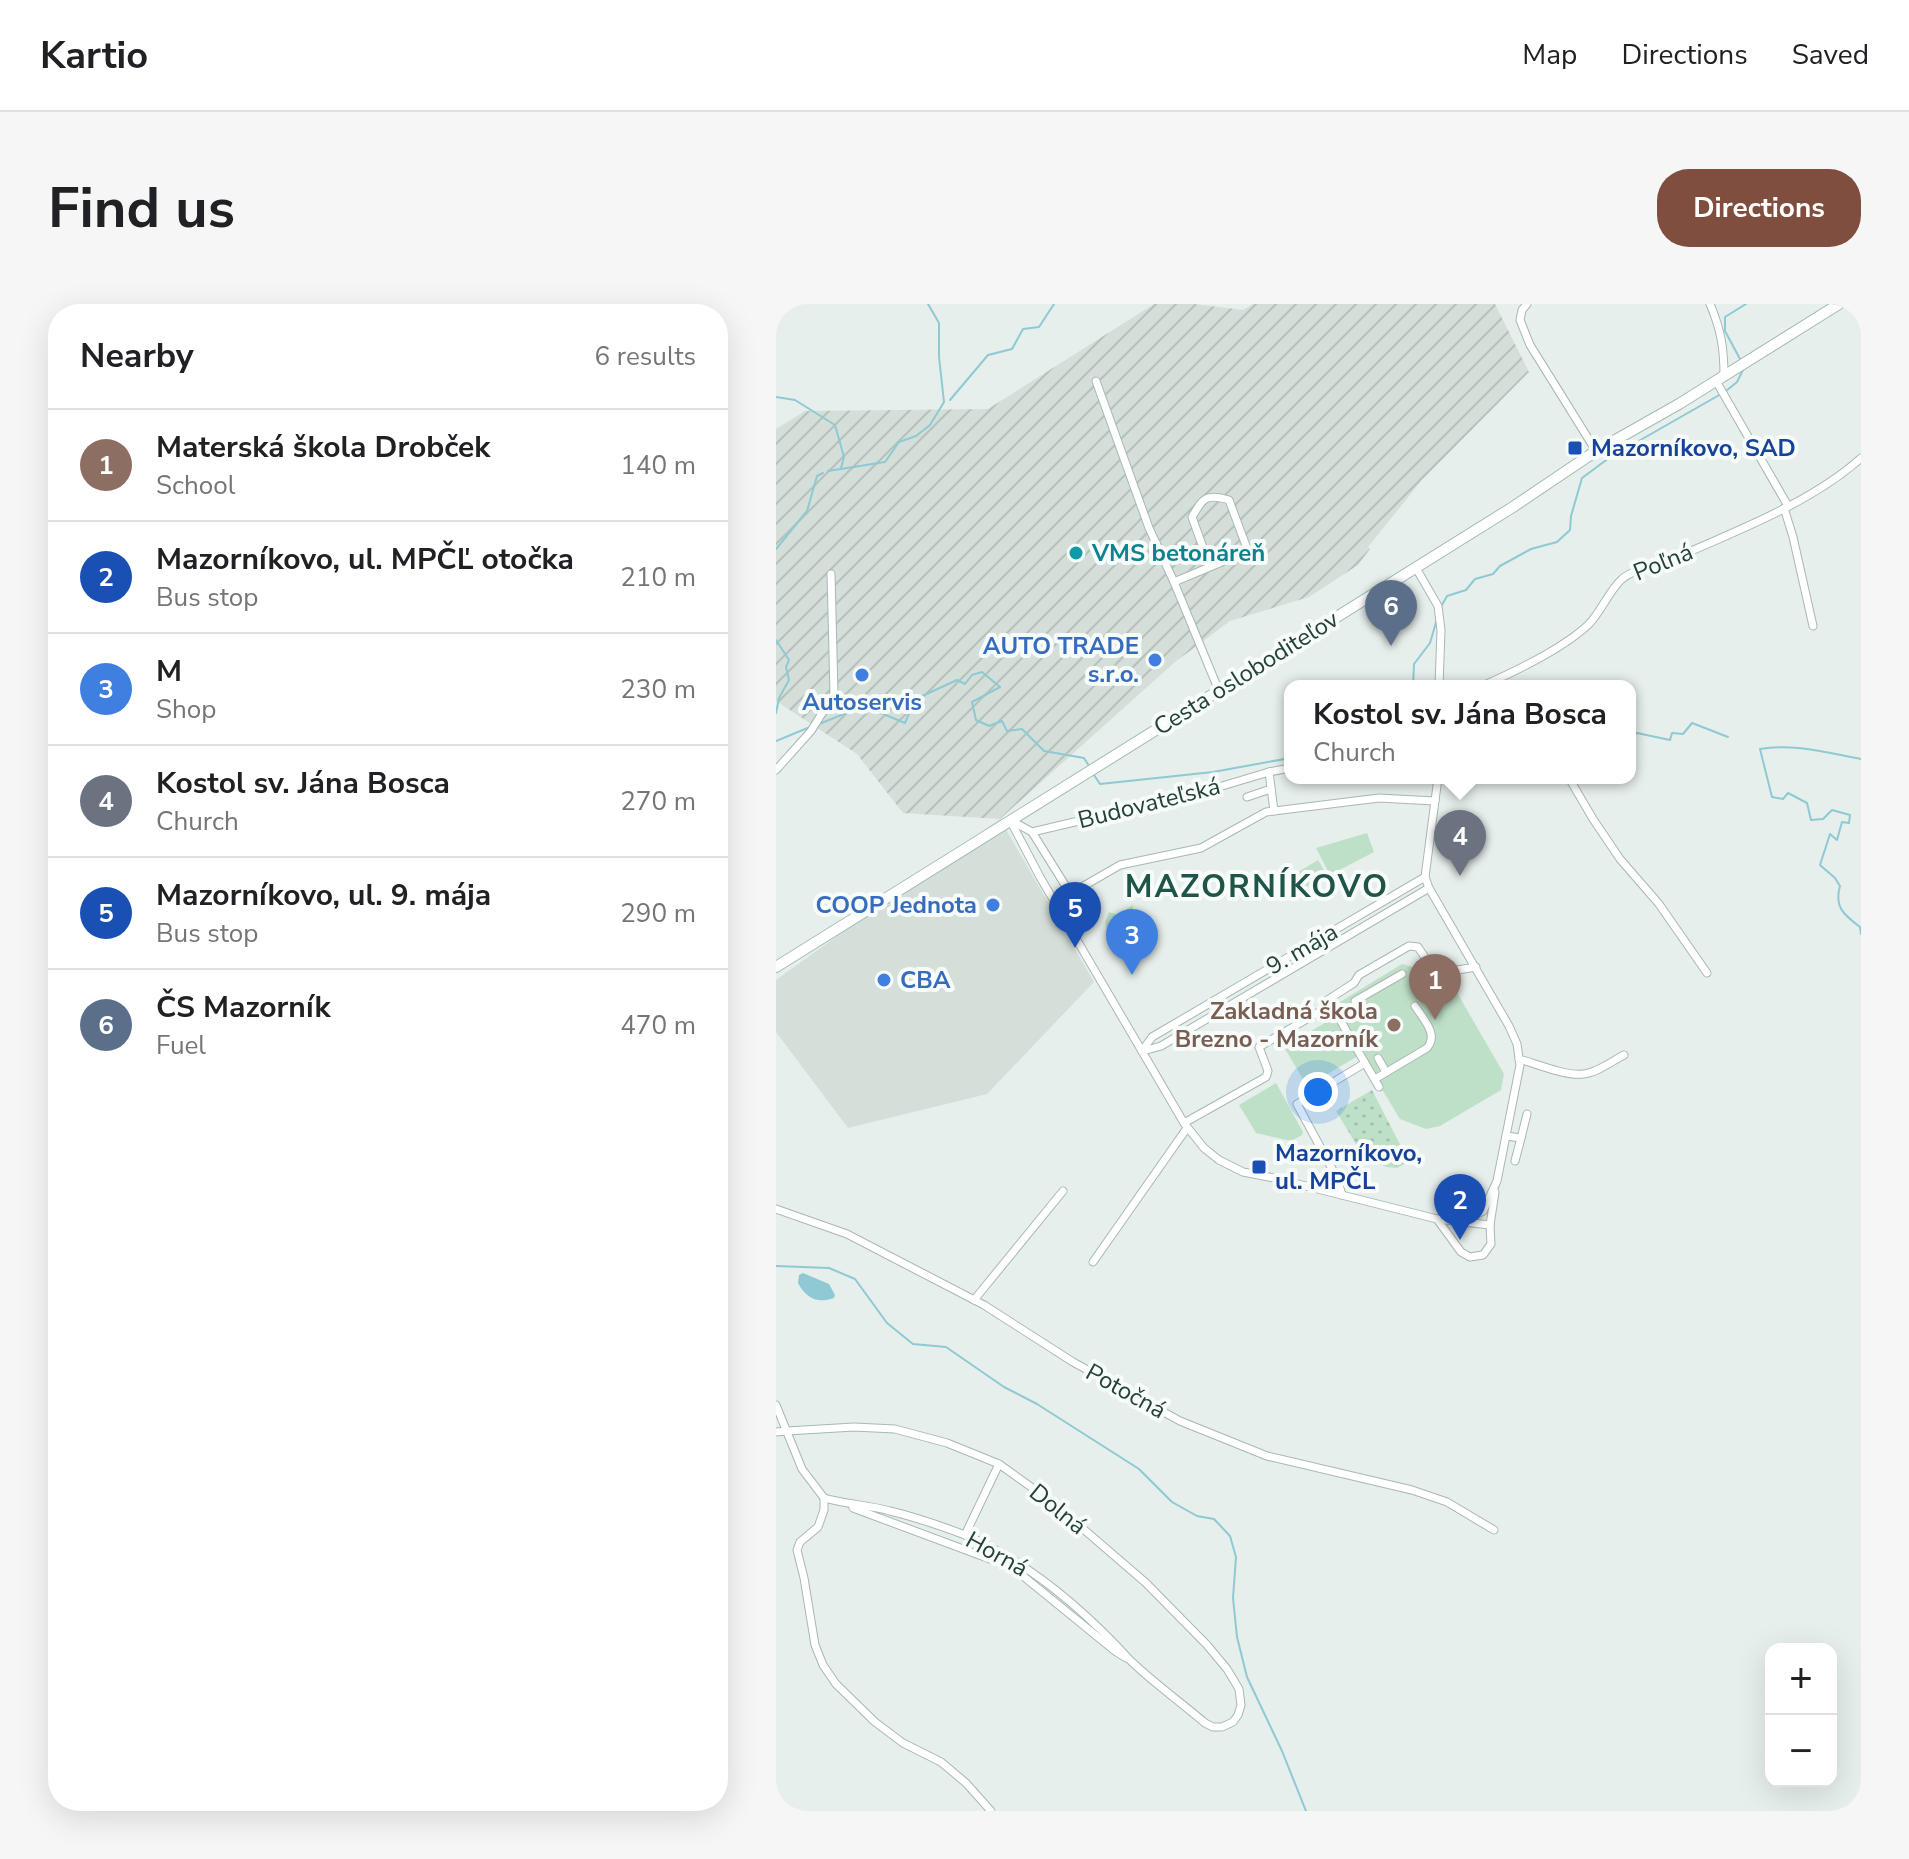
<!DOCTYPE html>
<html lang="en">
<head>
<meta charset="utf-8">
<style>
  :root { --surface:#fff; --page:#f6f6f6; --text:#202124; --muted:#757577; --line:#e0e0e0; --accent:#7f4e3f }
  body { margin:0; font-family:"Nunito Sans",sans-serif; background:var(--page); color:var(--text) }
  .controls { position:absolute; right:24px; bottom:24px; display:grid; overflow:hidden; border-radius:16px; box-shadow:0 8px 32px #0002 }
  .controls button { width:72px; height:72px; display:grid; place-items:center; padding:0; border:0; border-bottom:2px solid var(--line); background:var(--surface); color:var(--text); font:40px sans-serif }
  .you { position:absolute; left:542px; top:788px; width:28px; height:28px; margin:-20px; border:6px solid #fff; border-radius:50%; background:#1a73e8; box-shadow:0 0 0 12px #1a73e833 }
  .badge { display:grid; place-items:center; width:52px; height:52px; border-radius:50%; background:var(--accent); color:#fff; font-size:26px; font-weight:700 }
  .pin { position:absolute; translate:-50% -66px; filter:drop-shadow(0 2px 4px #0008) }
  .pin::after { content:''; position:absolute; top:42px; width:28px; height:24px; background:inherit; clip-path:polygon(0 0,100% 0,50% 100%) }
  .popup { position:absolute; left:508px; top:376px; width:352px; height:104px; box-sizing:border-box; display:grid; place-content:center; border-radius:16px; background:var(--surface); filter:drop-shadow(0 2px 6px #0005); font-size:26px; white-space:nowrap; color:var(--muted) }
  .popup b { font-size:30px; color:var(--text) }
  .popup::after { content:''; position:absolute; left:50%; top:100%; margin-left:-16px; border:16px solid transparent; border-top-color:var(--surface) }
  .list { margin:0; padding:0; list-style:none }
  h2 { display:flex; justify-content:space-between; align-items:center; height:104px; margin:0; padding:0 32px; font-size:34px }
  h2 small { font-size:26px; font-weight:400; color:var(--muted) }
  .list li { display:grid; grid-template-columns:52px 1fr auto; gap:24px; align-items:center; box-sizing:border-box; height:112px; padding:0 32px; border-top:2px solid var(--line) }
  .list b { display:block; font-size:30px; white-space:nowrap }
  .list p { margin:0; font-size:26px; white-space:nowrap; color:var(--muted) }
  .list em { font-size:26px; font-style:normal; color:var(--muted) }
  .map { position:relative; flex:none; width:1085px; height:1507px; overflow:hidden; border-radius:32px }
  header { display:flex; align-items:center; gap:48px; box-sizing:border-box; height:112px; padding:0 40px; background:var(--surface); border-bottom:2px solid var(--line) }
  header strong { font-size:38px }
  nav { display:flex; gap:44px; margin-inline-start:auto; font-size:28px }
  .intro { display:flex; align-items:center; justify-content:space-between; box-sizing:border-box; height:192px; padding:0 48px }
  h1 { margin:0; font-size:56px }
  .button { padding:20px 36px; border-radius:32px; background:var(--accent); color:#fff; font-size:28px; font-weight:700 }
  main { display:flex; gap:48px; padding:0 48px }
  aside { flex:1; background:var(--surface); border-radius:32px; box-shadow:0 8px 32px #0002 }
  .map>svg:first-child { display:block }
  .built { fill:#d4dfda }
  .industrial { fill:url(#industrial-furrows) }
  .grass { fill:url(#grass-dots) }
  .green { fill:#bfe0c8 }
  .water { fill:#8ec9d4 }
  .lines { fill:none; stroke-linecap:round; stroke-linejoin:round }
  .stream { stroke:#8ec9d4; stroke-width:2 }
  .street-casing { stroke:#a8b8b2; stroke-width:9 }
  .secondary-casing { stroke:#a4bbb3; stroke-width:12 }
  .street { stroke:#fff; stroke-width:7 }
  .secondary { stroke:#fff; stroke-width:10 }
  .transit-dot { fill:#1a4fb4; stroke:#f7fbf9; stroke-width:3 }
  .culture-dot { fill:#0f9aa8; stroke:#f7fbf9; stroke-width:3 }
  .shop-dot { fill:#3f7fe0; stroke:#f7fbf9; stroke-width:3 }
  .education-dot { fill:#8d6e63; stroke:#f7fbf9; stroke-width:3 }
  .labels { text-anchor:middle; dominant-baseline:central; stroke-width:8; stroke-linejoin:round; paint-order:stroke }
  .transit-label { font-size:24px; font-weight:bold; fill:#164399; stroke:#f7fbf9; text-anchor:start }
  .culture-label { font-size:24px; font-weight:bold; fill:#0d838f; stroke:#f7fbf9; text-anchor:start }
  .street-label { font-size:24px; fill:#24423a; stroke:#f7fbf9 }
  .shop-label { font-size:24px; font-weight:bold; fill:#366cbe; stroke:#f7fbf9; text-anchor:end }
  .education-label { font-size:24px; font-weight:bold; fill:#785e54; stroke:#f7fbf9; text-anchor:end }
  .district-label { font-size:32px; font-weight:bold; letter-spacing:2px; fill:#1f5548; stroke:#f7fbf9 }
</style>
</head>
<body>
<header>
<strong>Kartio</strong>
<nav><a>Map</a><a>Directions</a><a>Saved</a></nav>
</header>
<div class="intro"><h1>Find us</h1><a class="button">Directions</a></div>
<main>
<aside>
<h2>Nearby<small>6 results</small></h2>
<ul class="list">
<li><span class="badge" style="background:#8d6e63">1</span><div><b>Materská škola Drobček</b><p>School</p></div><em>140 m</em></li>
<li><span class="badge" style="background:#1a4fb4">2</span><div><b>Mazorníkovo, ul. MPČĽ otočka</b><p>Bus stop</p></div><em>210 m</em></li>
<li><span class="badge" style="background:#3f7fe0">3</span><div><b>M</b><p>Shop</p></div><em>230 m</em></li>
<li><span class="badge" style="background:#6b7280">4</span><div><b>Kostol sv. Jána Bosca</b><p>Church</p></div><em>270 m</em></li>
<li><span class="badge" style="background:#1a4fb4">5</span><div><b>Mazorníkovo, ul. 9. mája</b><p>Bus stop</p></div><em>290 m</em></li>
<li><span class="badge" style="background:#5c6f8a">6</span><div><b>ČS Mazorník</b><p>Fuel</p></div><em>470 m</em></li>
</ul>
</aside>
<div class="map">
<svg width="1085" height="1507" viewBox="0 0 1085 1507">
  <defs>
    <pattern id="industrial-furrows" width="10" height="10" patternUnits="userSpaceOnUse" patternTransform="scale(2)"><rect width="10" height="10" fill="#d4dfda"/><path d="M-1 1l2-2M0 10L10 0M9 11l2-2" fill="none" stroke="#b6c1bc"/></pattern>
    <pattern id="grass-dots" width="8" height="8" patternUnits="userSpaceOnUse" patternTransform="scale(2)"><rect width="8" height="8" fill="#bfe0c8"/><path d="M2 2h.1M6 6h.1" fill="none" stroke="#a4c1ad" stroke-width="1.8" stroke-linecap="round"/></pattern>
  </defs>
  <rect width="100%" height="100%" fill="#e6efeb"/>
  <!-- built -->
  <path class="built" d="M 224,515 L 318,678 L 211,790 L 72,824 L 0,728 L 0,676 Z"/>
  <!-- industrial -->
  <path class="industrial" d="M 378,0 L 418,0 L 467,6 L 477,0 L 719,0 L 753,68 L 646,176 L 592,243 L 594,245 L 582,261 L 533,293 L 454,317 L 399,358 L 224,515 L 127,509 L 81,450 L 0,397 L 0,125 L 29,107 L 212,105 Z"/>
  <!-- grass -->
  <path class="grass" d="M 596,786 L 633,858 L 621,864 L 611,863 L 589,855 L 560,807 Z"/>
  <!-- green -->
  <g class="green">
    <path d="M 591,529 L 598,548 L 554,571 L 540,544 Z"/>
    <path d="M 542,556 L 551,571 L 518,590 L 509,576 Z"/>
    <path d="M 357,601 C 355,619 350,630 332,633 L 329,618 L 333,608 L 342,611 Z"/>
    <path d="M 626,660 L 672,673 L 728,770 L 725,786 L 664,822 L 650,825 L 624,815 L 604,782 L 604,770 L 597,768 L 568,719 L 573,713 L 564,698 Z"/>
    <path d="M 559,713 L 582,752 L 531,782 L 508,743 Z"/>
    <path d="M 500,779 L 527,828 L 526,831 L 515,837 L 480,829 L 463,801 Z"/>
  </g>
  <!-- water -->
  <path class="water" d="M 27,969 L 53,980 L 59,991 L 58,994 C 41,1000 30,994 22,979 L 23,971 Z"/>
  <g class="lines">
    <!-- stream -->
    <g class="stream">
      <path d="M 964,55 L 949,27 L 949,13 L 970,0"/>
      <path d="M 950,87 L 961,78 L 968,64"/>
      <path d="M 0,93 L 19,96 L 59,121 L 68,153 L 65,164"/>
      <path d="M 174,96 L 212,51 L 236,45 L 247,25 L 263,23 L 278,0"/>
      <path d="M 52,167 L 109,158 L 123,138 L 140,132 L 154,121 L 168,98 L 163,53 L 163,19 L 152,0"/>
      <path d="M 0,245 L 31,207 L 41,172 L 47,169"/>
      <path d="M 666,301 L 671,292 L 690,286 L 699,275 L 717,270 L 724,262 L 755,245 L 781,238 L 794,226 L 795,212 L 806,174 L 833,154 L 945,90"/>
      <path d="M 0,336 L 13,356 L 10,363 L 13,376 L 3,394 L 0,409"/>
      <path d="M 637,382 L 638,360 L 654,339 L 661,315"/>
      <path d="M 43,420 L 88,402 L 129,419 L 135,405 L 131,399 L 181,376 L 189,380 L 196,371 L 206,368 L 224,383 L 196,398 L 200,416 L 213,422 L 226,417 L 231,427 L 246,425 L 268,447 L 308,454 L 313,462"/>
      <path d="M 854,430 L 861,429 L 894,436 L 896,429 L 907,430 L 916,419 L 952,433"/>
      <path d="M 0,437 L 34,423"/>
      <path d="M 1085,455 C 1052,449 1017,439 984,445 L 996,493 L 1007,495 L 1012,489 L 1031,499 L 1035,516 L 1047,515 L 1056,506 L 1074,511 L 1073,519 L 1066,518 L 1061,536 L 1054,530 L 1044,561 L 1059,574 L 1064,582 C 1058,603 1068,611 1084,623 L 1085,630"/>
      <path d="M 318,471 L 324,480 L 437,468 L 514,454"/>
      <path d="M 0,962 L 53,964 L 79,975 L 111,1019 L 137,1040 L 170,1043 L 228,1083 L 261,1100 L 363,1165 L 396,1198 L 421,1212 L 438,1215 L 454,1232 L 460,1253 L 457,1294 L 461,1333 L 471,1373 L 506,1447 L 530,1507"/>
    </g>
    <!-- street casing -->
    <g class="street-casing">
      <g id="street">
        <path d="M 751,0 L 746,6 L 744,16 L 754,41 L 820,147"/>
        <path d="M 934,0 C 945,26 948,44 948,72"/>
        <path d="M 320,77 L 373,224 L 398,278 L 443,387"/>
        <path d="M 940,77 L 1012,202"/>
        <path d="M 1008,204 L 1017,233 L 1037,322"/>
        <path d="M 640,264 L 662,302 L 665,326 L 663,382"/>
        <path d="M 398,278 L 472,247 L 453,196 C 430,189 427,194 416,213 L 434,263"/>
        <path d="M 706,382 C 738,368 786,345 812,321 C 825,308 833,287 845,276 C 857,264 896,256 913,248 C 970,223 1038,196 1085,154"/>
        <path d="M 0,466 L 35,427 L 58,390 L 55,270"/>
        <path d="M 493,468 L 498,507"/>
        <path d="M 662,474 L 649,573 L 653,584 L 733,722 L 741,740 L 744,761 L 721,877 L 707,907 L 689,916"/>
        <path d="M 793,474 L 817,515 L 844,555 L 883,600 L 931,669"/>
        <path d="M 471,493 L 495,485"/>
        <path d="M 234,516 L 264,573 L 408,819 L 428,844 L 443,856 L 467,868 L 498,874 L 661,915 L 714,921"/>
        <path d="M 236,517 L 256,528 L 426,488 L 493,468 L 514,464"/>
        <path d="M 256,528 L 294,589"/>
        <path d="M 280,598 L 344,561 L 425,544 L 490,508 L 603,494 L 659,497"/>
        <path d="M 366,747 L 376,733 L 649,573"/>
        <path d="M 367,747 L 385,742 L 653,584"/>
        <path d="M 602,754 L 610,768"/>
        <path d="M 743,755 C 761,760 789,772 807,770 C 821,769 836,757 848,751"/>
        <path d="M 589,759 L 603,783"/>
        <path d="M 599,775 L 651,744 C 663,730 647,715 639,702"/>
        <path d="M 408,819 L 490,773 L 492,767 L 483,743 L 548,705 L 550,697 L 578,679 L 583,671 L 633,642 L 642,643 L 656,664 L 669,668 L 700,663"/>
        <path d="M 730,832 L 745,834 L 739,857"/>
        <path d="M 745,834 L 751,810"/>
        <path d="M 566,891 L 561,874 L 521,800 L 589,759 L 563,714 L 582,704 L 579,697 L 626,670"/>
        <path d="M 0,905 L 71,930 L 208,1001 L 297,1058 L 404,1117 L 491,1152 L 636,1186 L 671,1198 L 718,1226"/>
        <path d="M 661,915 L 685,948 L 694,953 L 707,951 L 715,940 L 714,921 L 719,888"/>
        <path d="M 317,958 L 411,824"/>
        <path d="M 198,996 L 287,887"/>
        <path d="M 0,1101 L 26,1165 L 48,1194 C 69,1200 92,1201 114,1207 C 139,1213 165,1222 189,1231 C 253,1258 308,1306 354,1356 C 375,1377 406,1399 429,1419 L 437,1423 L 446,1423 L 457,1418 L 462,1411 L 465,1401 L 463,1385 L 451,1365 L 431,1341 L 370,1279 L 276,1198 L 223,1160 L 171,1139 L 119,1125 L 78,1123 L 11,1127 L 0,1128"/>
        <path d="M 48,1194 L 48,1206 L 42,1223 L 24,1238 L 21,1246 L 28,1274 L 39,1341 L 47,1361 L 60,1380 L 99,1418 L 127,1439 L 165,1458 L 190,1479 L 215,1507"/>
        <path d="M 77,1204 L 222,1258 L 247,1272 L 339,1347 L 350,1354"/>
        <path d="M 189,1231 L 223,1160"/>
      </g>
    </g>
    <!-- secondary casing -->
    <g class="secondary-casing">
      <path id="secondary" d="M 0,663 L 737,203 L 820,147 L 903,100 L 1063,0"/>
    </g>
    <!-- street -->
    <use href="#street" class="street"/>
    <!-- secondary -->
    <use href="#secondary" class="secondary"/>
  </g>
  <!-- markers -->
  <g class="transit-dot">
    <rect x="791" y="136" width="16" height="16" rx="4"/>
    <rect x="475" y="855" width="16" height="16" rx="4"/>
  </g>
  <circle class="culture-dot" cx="300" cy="249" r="8"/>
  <g class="shop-dot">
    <circle cx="379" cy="356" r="8"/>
    <circle cx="86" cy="371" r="8"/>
    <circle cx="217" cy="601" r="8"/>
    <circle cx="108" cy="676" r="8"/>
  </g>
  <circle class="education-dot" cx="618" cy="721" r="8"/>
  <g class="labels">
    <!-- transit labels -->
    <g class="transit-label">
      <text x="815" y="144">Mazorníkovo, SAD</text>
      <text x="499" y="849">Mazorníkovo,<tspan x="499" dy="28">ul. MPČL</tspan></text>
    </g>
    <!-- culture labels -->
    <g class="culture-label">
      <text x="316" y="249">VMS betonáreň</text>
    </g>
    <!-- street labels -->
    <g class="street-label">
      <text transform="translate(887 258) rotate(-22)">Poľná</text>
      <text transform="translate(470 369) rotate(-32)">Cesta osloboditeľov</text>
      <text transform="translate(373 499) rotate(-14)">Budovateľská</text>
      <text transform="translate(526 645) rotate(-30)">9. mája</text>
      <text transform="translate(350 1087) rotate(29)">Potočná</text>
      <text transform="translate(282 1205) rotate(39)">Dolná</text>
      <text transform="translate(221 1250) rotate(29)">Horná</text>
    </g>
    <!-- shop labels -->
    <g class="shop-label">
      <text x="363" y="342">AUTO TRADE<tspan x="363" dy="28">s.r.o.</tspan></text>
      <text x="86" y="398" text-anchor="middle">Autoservis</text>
      <text x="201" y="601">COOP Jednota</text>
      <text x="124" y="676" text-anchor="start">CBA</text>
    </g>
    <!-- education labels -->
    <g class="education-label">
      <text x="602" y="707">Zakladná škola<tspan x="602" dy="28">Brezno - Mazorník</tspan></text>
    </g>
    <!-- district labels -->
    <g class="district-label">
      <text x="481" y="582">MAZORNÍKOVO</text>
    </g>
  </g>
</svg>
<div class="controls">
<button>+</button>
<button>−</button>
</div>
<div class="you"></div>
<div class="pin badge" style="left:659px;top:716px;background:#8d6e63">1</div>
<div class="pin badge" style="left:684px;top:936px;background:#1a4fb4">2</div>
<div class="pin badge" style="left:356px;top:671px;background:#3f7fe0">3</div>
<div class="pin badge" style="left:684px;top:572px;background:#6b7280">4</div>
<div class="popup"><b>Kostol sv. Jána Bosca</b>Church</div>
<div class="pin badge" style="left:299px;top:644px;background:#1a4fb4">5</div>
<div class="pin badge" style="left:615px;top:342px;background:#5c6f8a">6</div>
</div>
</main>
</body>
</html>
